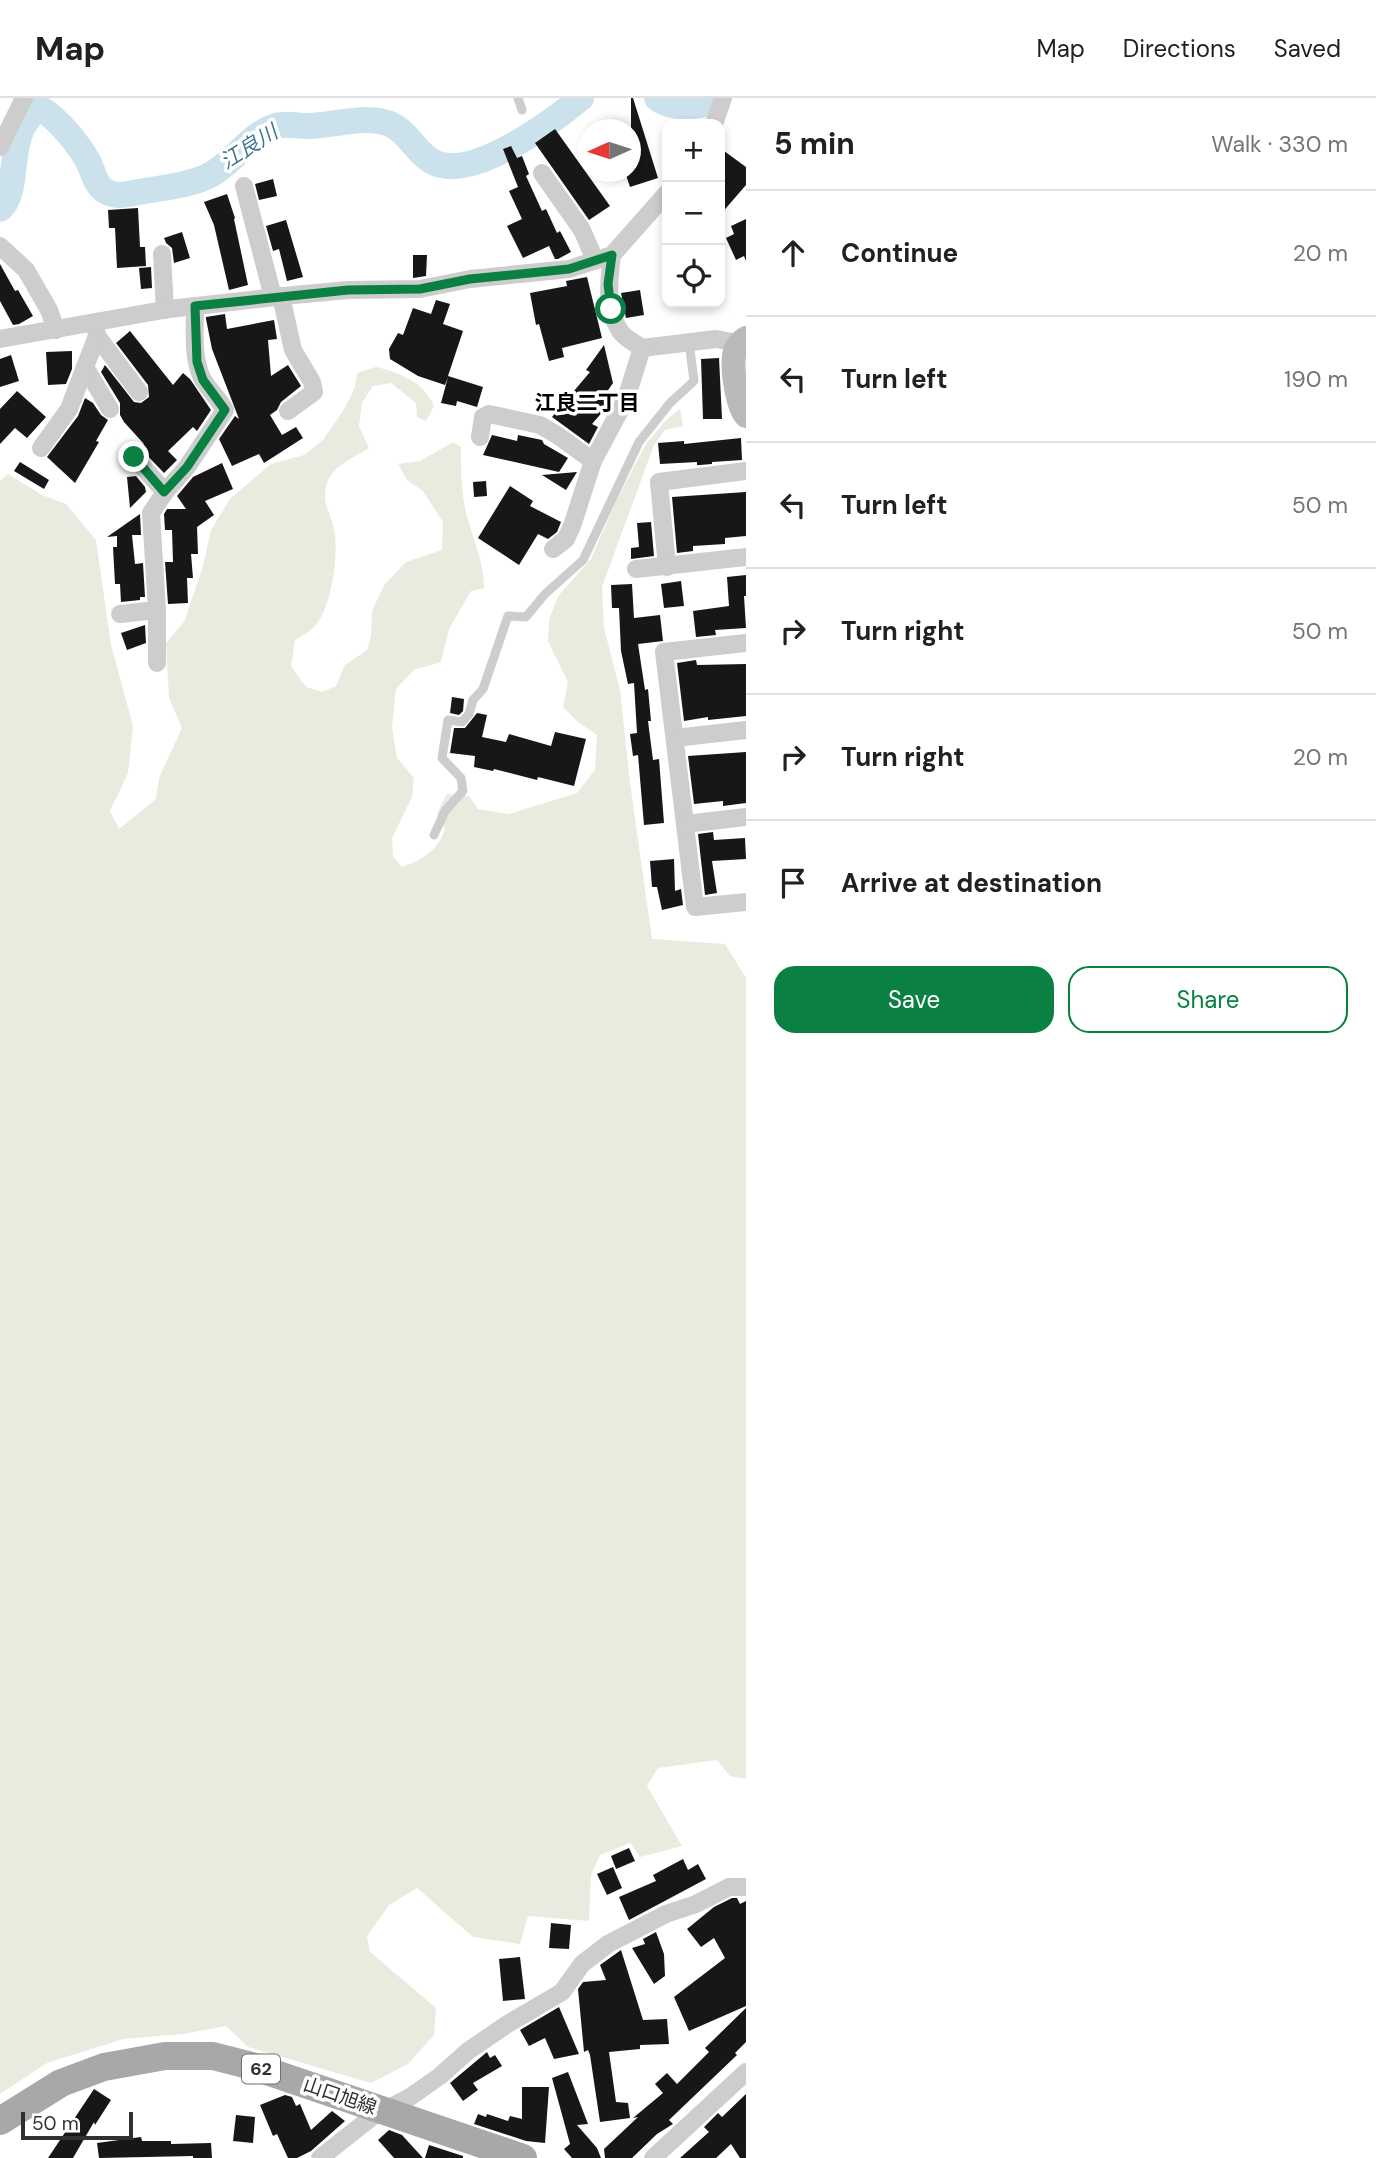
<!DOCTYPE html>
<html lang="en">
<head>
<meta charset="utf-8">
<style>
  :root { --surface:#fff; --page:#f2f2f2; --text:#202124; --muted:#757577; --line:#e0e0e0; --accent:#0b8043 }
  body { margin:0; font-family:"DM Sans","Noto Sans JP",sans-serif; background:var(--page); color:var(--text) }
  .controls { position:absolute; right:21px; top:21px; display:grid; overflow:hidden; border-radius:14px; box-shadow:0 4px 10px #0003 }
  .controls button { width:63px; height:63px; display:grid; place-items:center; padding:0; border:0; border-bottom:2px solid var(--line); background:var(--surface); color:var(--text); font:35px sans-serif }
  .compass { position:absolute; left:578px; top:21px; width:63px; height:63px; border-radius:50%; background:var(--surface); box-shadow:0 4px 10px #0003; rotate:267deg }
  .scale { position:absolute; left:21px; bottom:18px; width:112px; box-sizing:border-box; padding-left:7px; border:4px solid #303030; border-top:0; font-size:19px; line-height:24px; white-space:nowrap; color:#303030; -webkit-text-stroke:5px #fff; paint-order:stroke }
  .stop { position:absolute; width:21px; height:21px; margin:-16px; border:5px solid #0b8043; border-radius:50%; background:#fff }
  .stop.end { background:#0b8043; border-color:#fff; box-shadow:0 2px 7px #0008 }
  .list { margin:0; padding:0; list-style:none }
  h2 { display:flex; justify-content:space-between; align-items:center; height:91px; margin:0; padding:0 28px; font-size:30px }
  h2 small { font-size:23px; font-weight:400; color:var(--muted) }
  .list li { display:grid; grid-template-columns:46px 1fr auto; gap:21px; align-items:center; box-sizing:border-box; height:126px; padding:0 28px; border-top:2px solid var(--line) }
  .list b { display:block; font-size:26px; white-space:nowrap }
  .list em { font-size:23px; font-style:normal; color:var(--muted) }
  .actions { display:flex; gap:14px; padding:21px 28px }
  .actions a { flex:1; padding:16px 0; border:2px solid var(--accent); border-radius:21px; text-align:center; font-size:24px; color:var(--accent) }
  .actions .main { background:var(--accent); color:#fff }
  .icon { flex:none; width:38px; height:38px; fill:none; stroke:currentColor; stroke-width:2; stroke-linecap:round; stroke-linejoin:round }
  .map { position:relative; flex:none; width:746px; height:2060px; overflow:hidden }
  header { display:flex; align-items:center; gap:42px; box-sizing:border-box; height:98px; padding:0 35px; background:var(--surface); border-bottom:2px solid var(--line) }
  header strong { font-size:33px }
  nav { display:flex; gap:38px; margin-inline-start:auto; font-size:24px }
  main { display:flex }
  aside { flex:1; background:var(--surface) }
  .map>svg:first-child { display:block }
  .green { fill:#e7ecde }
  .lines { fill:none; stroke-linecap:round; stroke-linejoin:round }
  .river { stroke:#cbe1eb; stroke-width:26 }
  .building { fill:#171717 }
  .lane { stroke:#cdcdcd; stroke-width:9 }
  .street { stroke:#cdcdcd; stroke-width:18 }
  .secondary { stroke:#bababa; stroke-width:24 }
  .primary { stroke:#a8a8a8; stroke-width:28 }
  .route { stroke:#0b8043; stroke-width:9 }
  .labels { text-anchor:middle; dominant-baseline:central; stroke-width:7; stroke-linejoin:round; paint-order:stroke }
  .shield { fill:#fff; stroke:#6e6e6e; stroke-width:2 }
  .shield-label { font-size:18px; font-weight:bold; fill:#303030 }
  .street-label { font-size:19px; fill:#303030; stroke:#fff }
  .water-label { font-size:21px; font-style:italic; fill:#407790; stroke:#fff }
  .neighbourhood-label { font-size:21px; font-weight:bold; fill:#000; stroke:#fff }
</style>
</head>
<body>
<header>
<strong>Map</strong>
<nav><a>Map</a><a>Directions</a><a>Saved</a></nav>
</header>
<main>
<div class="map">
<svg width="746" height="2060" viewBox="0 0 746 2060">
  <rect width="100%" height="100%" fill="#fff"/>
  <!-- green -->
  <path class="green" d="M 376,269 C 399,274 425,285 434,308 L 426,323 L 417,319 L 416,305 L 391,285 L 373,288 L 362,305 L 359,328 L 369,350 C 354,360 330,368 326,389 C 322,405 331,416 334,431 C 339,454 332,513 313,530 C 308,535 301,538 295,542 L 291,568 L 306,589 L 322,594 L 336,588 L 345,567 L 367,552 L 371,538 L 372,513 L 384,487 L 406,464 L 442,452 L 443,424 L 423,393 L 407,382 L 398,366 L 420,363 L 453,344 L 461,349 C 461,370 461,389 465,410 C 471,438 484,461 484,490 L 471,493 L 449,531 L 441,564 L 414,572 L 396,591 L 392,629 L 397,660 L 414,680 L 412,699 L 392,740 L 393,759 L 402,769 C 423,762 438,752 445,731 L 437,716 L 447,696 L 469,698 L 478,711 L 509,716 L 577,695 L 595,672 L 597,637 L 578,624 L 563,609 L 568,584 L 548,543 L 549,521 L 559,497 L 591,461 L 616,403 L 646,346 L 666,322 L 680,311 L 683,328 L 665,332 L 654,347 L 602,489 L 604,530 L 620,592 L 630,685 L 652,841 L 725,846 L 746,880 L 746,1681 L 730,1678 L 717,1662 L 658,1670 L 647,1688 L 682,1748 L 640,1759 L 630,1745 L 600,1757 L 591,1777 L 589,1823 L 528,1818 L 520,1846 L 473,1839 L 417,1790 L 389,1807 L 367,1838 L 370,1854 L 436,1910 L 434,1937 L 408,1966 L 371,1985 L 248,1949 L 226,1928 L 183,1936 L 123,1941 L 47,1965 L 0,1996 L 0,383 L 8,376 L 42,397 L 66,406 L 96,442 L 111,547 L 133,628 L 128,675 L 110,713 L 119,731 L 156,701 L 159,680 L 182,630 L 169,600 L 166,545 L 184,524 L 203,468 L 211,432 L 230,401 L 271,366 L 304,357 L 323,342 L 345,310 L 355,289 L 357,275 Z"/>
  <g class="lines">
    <!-- river -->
    <g class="river">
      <path d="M 657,0 C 669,11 704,11 716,0"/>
      <path d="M 0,111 C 23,91 2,34 40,10 C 58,21 79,46 89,65 C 94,76 96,90 109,95 C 120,100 134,94 145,93 C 167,89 192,87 212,76 C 235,63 250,36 276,28 C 286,25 297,28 308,28 C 333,28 369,15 392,27 C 410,36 417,57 435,65 C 474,82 552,24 581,0"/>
    </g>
  </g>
  <!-- building -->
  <g class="building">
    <path d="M 631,0 L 633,0 L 658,80 L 630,89 L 625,74 L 631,74 Z"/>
    <path d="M 555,31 L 610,108 L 589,122 L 535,45 Z"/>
    <path d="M 511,48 L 517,60 L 522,58 L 529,76 L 526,78 L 542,113 L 546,111 L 557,135 L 560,133 L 571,154 L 558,161 L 555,161 L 549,148 L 523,160 L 507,128 L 522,121 L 509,93 L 518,89 L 503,51 Z"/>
    <path d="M 720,50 L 746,69 L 746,87 L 720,117 Z"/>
    <path d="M 273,81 L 277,98 L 259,102 L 255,86 Z"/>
    <path d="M 227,96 L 235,120 L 234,121 L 248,187 L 229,192 L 214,127 L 204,104 Z"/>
    <path d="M 138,110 L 140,149 L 145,149 L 146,168 L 117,170 L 115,130 L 109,130 L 108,112 Z"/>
    <path d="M 746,121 L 746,163 L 744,158 L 736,162 L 726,140 L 734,136 L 731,128 Z"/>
    <path d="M 286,122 L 303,179 L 287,183 L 279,151 L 273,153 L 266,128 Z"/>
    <path d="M 182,134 L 190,160 L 174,165 L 172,150 L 166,145 L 164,140 Z"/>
    <path d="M 413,157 L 427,157 L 426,178 L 413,180 Z"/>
    <path d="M 0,166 L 15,193 L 18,192 L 33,218 L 19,226 L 13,227 L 0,203 Z"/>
    <path d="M 151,169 L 152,190 L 141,191 L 139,170 Z"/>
    <path d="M 587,179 L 602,240 L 562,250 L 564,259 L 549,263 L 539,226 L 536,227 L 530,195 L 567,188 L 566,183 Z"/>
    <path d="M 640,192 L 644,217 L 626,220 L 621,195 Z"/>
    <path d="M 436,202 L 450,206 L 443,226 L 463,233 L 448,278 L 483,289 L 477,309 L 457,303 L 456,308 L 441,305 L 448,279 L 445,287 L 418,278 L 390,261 L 389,251 L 398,235 L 403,237 L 413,210 L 431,216 Z"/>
    <path d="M 225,216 L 227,231 L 274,222 L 277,241 L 268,242 L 271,278 L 288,267 L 301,288 L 281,304 L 277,312 L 270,317 L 282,337 L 296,329 L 303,340 L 264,365 L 259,356 L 232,368 L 219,341 L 235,318 L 239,321 L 212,251 L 206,221 L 206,219 Z"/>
    <path d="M 130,233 L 173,287 L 183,275 L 190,281 L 211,312 L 197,333 L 193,329 L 168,353 L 177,362 L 164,375 L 140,350 L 144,346 L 124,324 L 120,317 L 120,305 L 101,274 L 105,267 L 134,304 L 141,305 L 149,299 L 148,287 L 116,245 Z"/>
    <path d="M 604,247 L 613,285 L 604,298 L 611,304 L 592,326 L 598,329 L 589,346 L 552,319 L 590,274 L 586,272 Z"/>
    <path d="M 72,253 L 72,271 L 66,286 L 48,287 L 46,254 Z"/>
    <path d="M 11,257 L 19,283 L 0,289 L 0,261 Z"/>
    <path d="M 719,260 L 722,321 L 703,321 L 701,261 Z"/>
    <path d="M 17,293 L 46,319 L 27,340 L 15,330 L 0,346 L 0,311 Z"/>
    <path d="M 85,300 L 93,305 L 101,317 L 108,322 L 96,343 L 99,344 L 75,385 L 47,359 L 78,318 Z"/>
    <path d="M 492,337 L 517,343 L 518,337 L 542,342 L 544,346 L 568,360 L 559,374 L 483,357 Z"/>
    <path d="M 741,340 L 742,362 L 712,364 L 712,366 L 700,367 L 697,367 L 697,364 L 660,366 L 658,345 L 684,343 L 684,346 Z"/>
    <path d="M 20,364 L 49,382 L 44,391 L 14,373 Z"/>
    <path d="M 222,365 L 233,391 L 205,403 L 214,417 L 197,429 L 198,456 L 191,456 L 193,480 L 187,480 L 188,505 L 168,506 L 165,464 L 173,464 L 172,432 L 165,432 L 164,416 L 167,411 L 186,411 L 177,398 L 193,379 Z"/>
    <path d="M 577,374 L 566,392 L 542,377 Z"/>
    <path d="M 136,378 L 145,389 L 146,394 L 130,410 L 127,379 Z"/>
    <path d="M 486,383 L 487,398 L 474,399 L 473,384 Z"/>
    <path d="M 510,388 L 533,403 L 530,408 L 561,424 L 557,434 L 548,441 L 538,436 L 519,467 L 478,440 Z"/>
    <path d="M 746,394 L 746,438 L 725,440 L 725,446 L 693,448 L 693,453 L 677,455 L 672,399 Z"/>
    <path d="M 140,416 L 141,437 L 132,437 L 135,466 L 143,465 L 145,499 L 140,499 L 140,502 L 121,504 L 120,486 L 115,486 L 113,449 L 117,449 L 117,438 L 107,439 Z"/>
    <path d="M 651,424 L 654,458 L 631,461 L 631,450 L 639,449 L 637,425 Z"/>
    <path d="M 746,477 L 746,498 L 744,498 L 746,530 L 715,532 L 716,537 L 696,539 L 693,513 L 729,508 L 727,479 Z"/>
    <path d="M 681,483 L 684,508 L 664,510 L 661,486 Z"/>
    <path d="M 632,486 L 634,520 L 660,517 L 663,543 L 638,546 L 645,592 L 648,591 L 651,623 L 648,623 L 653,662 L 659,661 L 664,725 L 644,727 L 638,657 L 633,658 L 630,636 L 637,635 L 634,585 L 628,586 L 621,553 L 619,510 L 612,510 L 611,487 Z"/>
    <path d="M 145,527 L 146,545 L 127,552 L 121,535 Z"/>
    <path d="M 696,562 L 697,567 L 746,566 L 746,618 L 708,622 L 708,619 L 684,623 L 677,565 Z"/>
    <path d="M 452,599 L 464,601 L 463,613 L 459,617 L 450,615 Z"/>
    <path d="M 477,615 L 487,617 L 482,639 L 506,644 L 509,636 L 551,648 L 555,634 L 586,641 L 574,688 L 538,679 L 537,682 L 494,671 L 493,673 L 474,669 L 475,658 L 450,655 L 454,630 L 465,630 Z"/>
    <path d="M 746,654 L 746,705 L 723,708 L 723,703 L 694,706 L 688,658 Z"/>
    <path d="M 713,734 L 714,742 L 745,740 L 746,761 L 712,763 L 717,795 L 705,797 L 698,736 Z"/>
    <path d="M 674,761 L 675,793 L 681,791 L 683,807 L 662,812 L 657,789 L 652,789 L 650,763 Z"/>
    <path d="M 629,1750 L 635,1763 L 616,1771 L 611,1758 Z"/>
    <path d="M 683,1761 L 688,1772 L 698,1766 L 706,1781 L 629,1822 L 619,1799 L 656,1783 L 653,1777 Z"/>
    <path d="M 613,1769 L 622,1790 L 607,1797 L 597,1776 Z"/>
    <path d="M 732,1800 L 737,1800 L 740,1806 L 746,1803 L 746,1908 L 689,1933 L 674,1899 L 725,1860 L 714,1840 L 701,1849 L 687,1831 L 714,1809 Z"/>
    <path d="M 551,1825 L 571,1827 L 569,1851 L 549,1850 Z"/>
    <path d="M 656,1834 L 664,1856 L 665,1878 L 654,1886 L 632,1850 L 645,1846 L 643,1841 Z"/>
    <path d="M 621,1852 L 643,1922 L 667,1921 L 669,1946 L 640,1947 L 640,1951 L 609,1954 L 616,2004 L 628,2005 L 630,2020 L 600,2024 L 590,1957 L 588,1952 L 584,1954 L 578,1891 L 583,1884 L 606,1882 L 600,1867 Z"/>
    <path d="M 520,1859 L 525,1901 L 503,1903 L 499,1861 Z"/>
    <path d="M 559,1909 L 579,1956 L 554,1961 L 545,1940 L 529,1948 L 520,1932 Z"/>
    <path d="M 746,1910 L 746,1944 L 735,1955 L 737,1957 L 669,2022 L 673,2026 L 657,2036 L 632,2060 L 605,2060 L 604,2051 L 638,2019 L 633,2020 L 663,1995 L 655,1986 L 667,1975 L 677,1986 L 709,1954 L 705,1950 Z"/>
    <path d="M 487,1954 L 490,1960 L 495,1957 L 502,1968 L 473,1985 L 478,1992 L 463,2003 L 450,1985 Z"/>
    <path d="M 568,1974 L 588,2026 L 577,2027 L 597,2050 L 601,2060 L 572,2060 L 564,2051 L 570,2046 L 552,1980 Z"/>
    <path d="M 522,1989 L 549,1989 L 545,2045 L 526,2043 L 474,2026 L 478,2016 L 486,2019 L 487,2016 L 508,2023 L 510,2018 L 522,2021 Z"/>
    <path d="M 94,1991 L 111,2002 L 95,2027 L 94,2024 L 73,2060 L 48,2060 Z"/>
    <path d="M 746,1996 L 746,2060 L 740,2060 L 731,2046 L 716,2060 L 680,2060 L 709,2034 L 704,2029 L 718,2015 L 722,2019 Z"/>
    <path d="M 285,1997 L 292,1999 L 296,2008 L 300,2006 L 311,2032 L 332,2013 L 345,2023 L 311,2053 L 297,2060 L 288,2060 L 277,2036 L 273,2038 L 260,2007 Z"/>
    <path d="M 236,2017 L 255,2019 L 253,2045 L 233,2043 Z"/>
    <path d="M 389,2032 L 402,2037 L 423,2060 L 394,2060 L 378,2042 Z"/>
    <path d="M 141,2039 L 142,2043 L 171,2043 L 171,2046 L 211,2045 L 212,2060 L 193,2060 L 193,2058 L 99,2060 L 97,2045 Z"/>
    <path d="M 429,2047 L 463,2058 L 463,2060 L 425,2060 Z"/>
  </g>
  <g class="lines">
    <!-- lane -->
    <g class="lane">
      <path d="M 518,0 L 522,12"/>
      <path d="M 434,737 L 445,713 L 463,693 L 461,680 L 442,660 L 448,622 L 462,624 L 469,616 L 473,602 L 483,591 L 508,518 L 526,519 L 545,496 L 583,462 L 639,344 L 670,305 L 694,283 L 689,244"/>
    </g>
    <!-- street -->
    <g class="street">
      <path d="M 714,26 L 723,0"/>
      <path d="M 0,49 L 24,0"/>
      <path d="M 542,75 L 582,132 L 595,162"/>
      <path d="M 244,88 L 273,199"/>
      <path d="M 0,148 L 26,172 L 49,212 L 56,232"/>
      <path d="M 162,156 L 165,212"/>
      <path d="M 281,198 L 293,252 L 312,284 L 314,294 L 288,313"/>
      <path d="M 95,225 L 97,238 L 139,294"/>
      <path d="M 97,238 L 85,269 L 110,311"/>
      <path d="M 0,241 L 169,211 L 294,197 L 348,192 L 420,191 L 470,181 L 569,171 L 612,157 L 667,95"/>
      <path d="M 642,250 L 716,241 L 738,245"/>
      <path d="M 480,339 L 483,319 L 489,316 L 540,327 L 557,337 L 593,363"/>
      <path d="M 41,350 L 69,311 L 85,269"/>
      <path d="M 134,359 L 165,394 L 187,369 L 225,312 C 219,301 208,291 202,280 C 192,259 195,231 195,208"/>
      <path d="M 553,451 L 566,441 L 572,428 L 593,363 L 626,301 L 642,250 C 635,245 624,240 620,233 C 605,211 609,181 612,157"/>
      <path d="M 667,469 L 659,384 L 746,373"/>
      <path d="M 636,471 L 746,459"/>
      <path d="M 120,516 L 157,512"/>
      <path d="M 746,545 L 664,554 L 695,809 L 746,804"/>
      <path d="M 157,565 L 157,512 L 151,415 L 165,394"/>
      <path d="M 675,640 L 746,632"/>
      <path d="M 685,726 L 746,719"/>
      <path d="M 320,2060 L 372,2019 L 410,1999 L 440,1978 L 468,1953 L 506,1927 L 562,1894 L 582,1866 L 608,1846 L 666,1816 L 696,1806 L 729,1789 L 746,1789"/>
      <path d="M 653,2060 L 746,1974"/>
    </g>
    <!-- secondary -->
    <path class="secondary" d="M 746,240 C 739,245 735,249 734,258 C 732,272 737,308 746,318"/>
    <!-- primary -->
    <path class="primary" d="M 0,2023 L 61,1985 L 104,1969 L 165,1958 L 213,1958 L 252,1968 L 523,2060"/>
  </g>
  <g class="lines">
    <!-- route -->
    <path class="route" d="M 134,359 L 164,394 L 187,369 L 225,312 L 203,282 L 197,264 L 195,208 L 348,192 L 420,191 L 470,181 L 569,171 L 612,157 L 608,186 L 611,211"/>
  </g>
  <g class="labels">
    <!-- shield labels -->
    <rect class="shield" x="242" y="1956.5" width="38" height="29" rx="5"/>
    <g class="shield-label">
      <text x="261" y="1971">62</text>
    </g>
    <!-- street labels -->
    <g class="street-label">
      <text transform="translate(340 1998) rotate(19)">山口旭線</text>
    </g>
    <!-- water labels -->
    <g class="water-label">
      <text transform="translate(249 49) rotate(-32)">江良川</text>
    </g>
    <!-- neighbourhood labels -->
    <g class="neighbourhood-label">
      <text x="587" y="305">江良二丁目</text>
    </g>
  </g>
</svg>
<div class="controls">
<button>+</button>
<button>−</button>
<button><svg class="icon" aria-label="locate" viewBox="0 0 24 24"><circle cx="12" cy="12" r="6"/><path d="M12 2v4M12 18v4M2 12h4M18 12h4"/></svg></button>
</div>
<svg class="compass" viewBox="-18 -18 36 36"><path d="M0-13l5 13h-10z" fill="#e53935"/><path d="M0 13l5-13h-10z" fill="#757577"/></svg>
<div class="scale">50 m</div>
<div class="stop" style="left:611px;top:211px"></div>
<div class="stop end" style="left:134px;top:359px"></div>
</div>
<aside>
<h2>5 min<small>Walk · 330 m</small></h2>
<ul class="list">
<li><svg class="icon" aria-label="ahead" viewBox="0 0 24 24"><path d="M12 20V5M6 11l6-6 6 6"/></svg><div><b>Continue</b></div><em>20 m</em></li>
<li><svg class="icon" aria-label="left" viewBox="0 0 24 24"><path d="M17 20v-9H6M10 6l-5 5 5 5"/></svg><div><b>Turn left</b></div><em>190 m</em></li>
<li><svg class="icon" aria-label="left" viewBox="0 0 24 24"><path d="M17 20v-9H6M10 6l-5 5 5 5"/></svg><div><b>Turn left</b></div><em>50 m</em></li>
<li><svg class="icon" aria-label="right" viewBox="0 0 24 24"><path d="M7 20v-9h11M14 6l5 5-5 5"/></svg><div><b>Turn right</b></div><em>50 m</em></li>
<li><svg class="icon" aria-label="right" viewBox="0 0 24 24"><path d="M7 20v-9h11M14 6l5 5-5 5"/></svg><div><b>Turn right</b></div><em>20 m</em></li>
<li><svg class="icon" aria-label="arrive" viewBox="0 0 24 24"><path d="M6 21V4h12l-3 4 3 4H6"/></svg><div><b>Arrive at destination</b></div></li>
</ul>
<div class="actions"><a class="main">Save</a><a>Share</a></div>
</aside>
</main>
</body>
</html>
